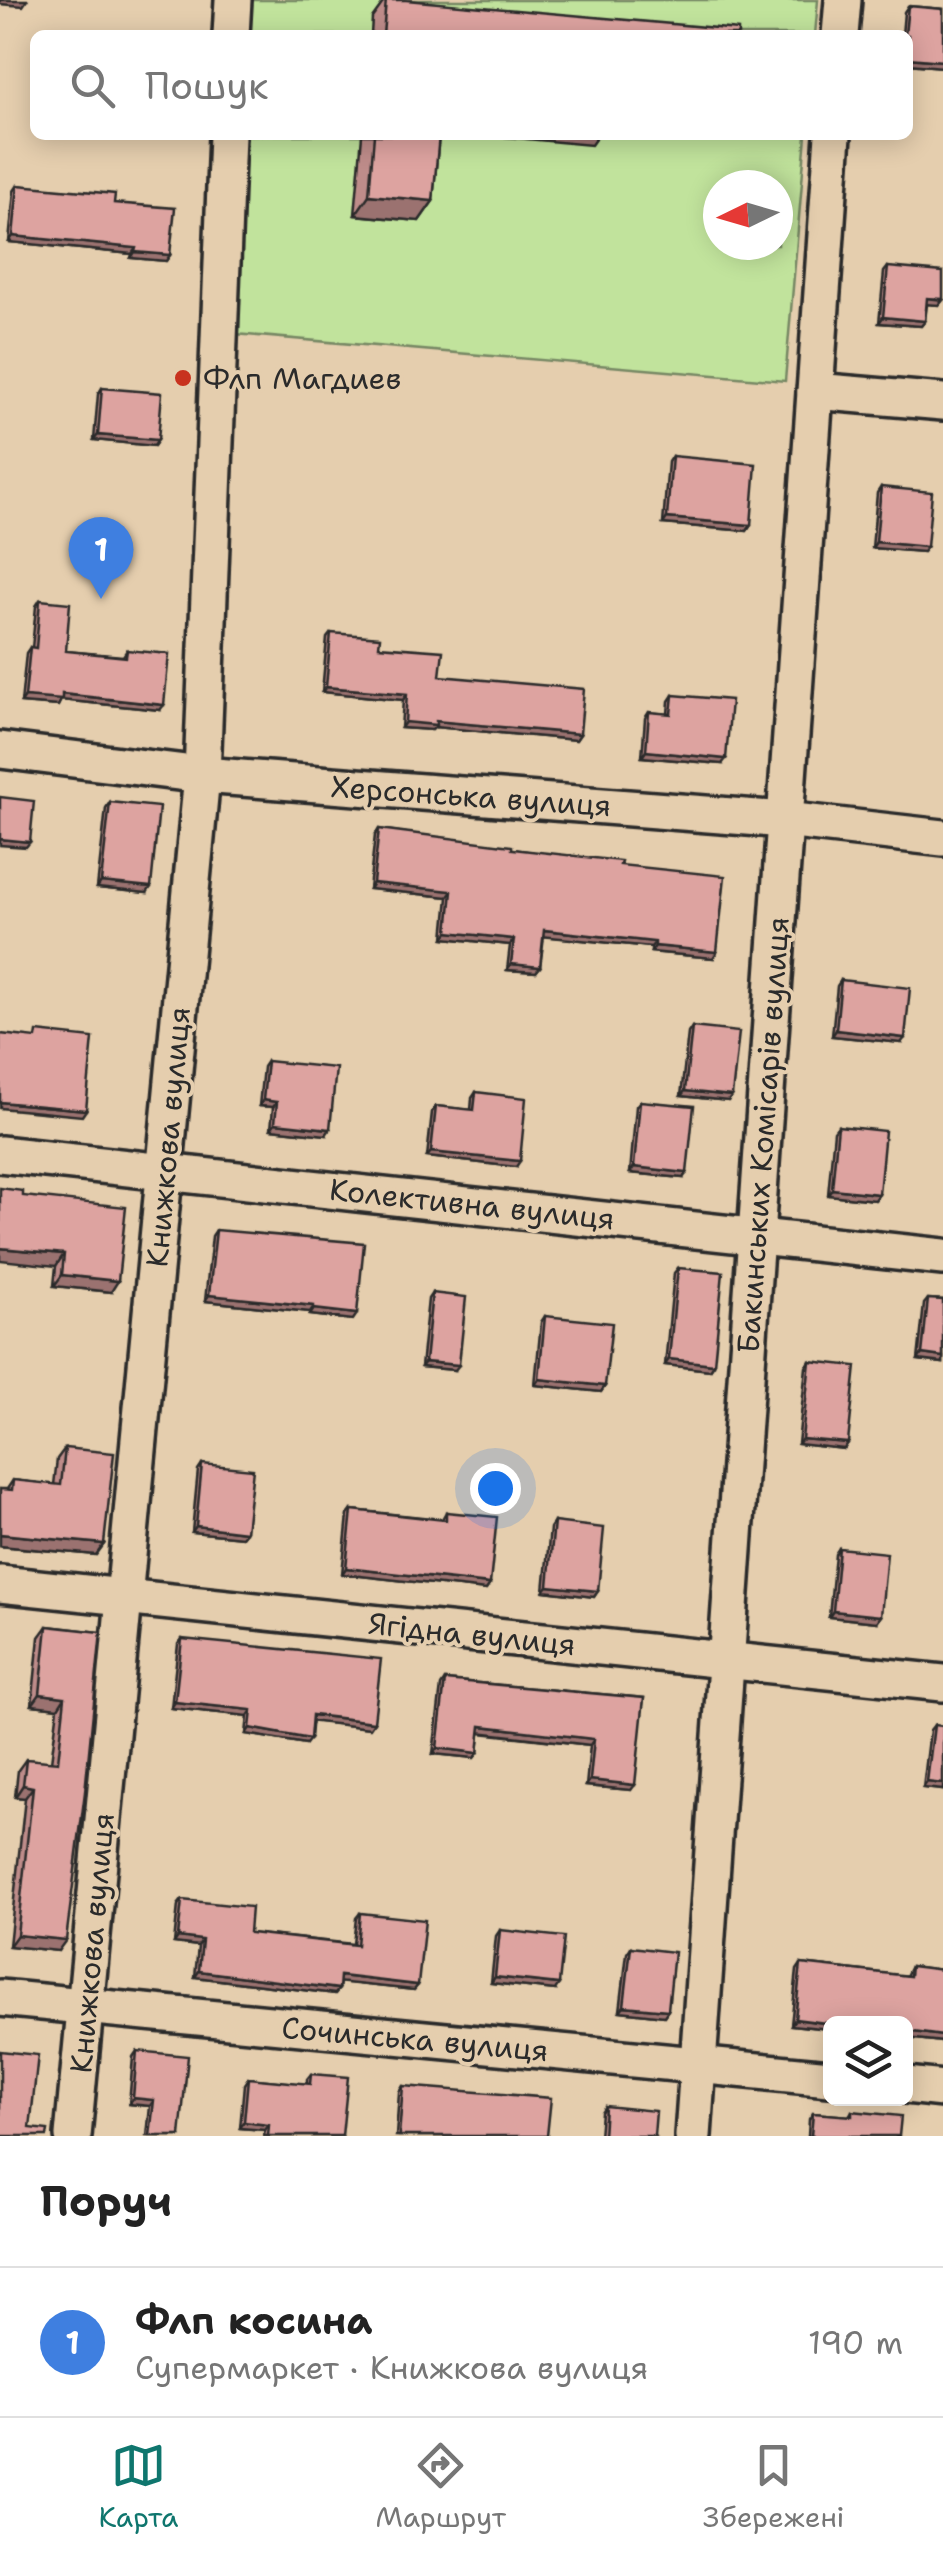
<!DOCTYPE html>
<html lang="uk">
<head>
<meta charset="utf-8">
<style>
  :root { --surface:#fff; --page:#f6f6f6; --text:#222; --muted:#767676; --line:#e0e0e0; --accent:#0f766e }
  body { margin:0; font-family:"Shantell Sans",sans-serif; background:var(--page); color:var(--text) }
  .controls { position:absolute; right:30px; bottom:30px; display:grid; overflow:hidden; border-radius:15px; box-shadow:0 5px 25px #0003 }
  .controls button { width:90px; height:90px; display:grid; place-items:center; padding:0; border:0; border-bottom:2px solid var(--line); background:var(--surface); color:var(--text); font:50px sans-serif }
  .compass { position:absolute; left:703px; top:170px; width:90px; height:90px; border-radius:50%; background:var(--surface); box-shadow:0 5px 25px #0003; rotate:265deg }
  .you { position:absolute; left:495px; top:1488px; width:35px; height:35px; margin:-25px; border:8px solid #fff; border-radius:50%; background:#1a73e8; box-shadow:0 0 0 15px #1a73e833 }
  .badge { display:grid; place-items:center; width:65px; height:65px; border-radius:50%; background:var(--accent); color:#fff; font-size:32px; font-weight:700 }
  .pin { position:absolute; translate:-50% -82px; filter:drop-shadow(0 2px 5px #0008) }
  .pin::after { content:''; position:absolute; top:52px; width:35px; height:30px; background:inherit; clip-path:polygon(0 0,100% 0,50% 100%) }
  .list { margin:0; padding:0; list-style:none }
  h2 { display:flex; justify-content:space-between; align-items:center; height:130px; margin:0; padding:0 40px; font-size:42px }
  h2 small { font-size:32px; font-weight:400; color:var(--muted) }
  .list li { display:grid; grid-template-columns:65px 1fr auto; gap:30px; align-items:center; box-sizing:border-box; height:150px; padding:0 40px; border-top:2px solid var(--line) }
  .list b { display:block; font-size:38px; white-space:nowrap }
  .list p { margin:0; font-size:32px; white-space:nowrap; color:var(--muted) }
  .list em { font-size:32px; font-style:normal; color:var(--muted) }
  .icon { flex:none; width:55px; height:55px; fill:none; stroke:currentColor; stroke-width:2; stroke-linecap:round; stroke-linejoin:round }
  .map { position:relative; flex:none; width:943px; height:2136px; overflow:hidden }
  .search { position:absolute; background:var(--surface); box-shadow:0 5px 25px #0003; left:30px; right:30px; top:30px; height:110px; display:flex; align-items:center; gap:25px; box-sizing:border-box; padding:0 35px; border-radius:15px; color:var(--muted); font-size:38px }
  .sheet { height:280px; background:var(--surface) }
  nav { display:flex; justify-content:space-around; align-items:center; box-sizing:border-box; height:140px; border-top:2px solid var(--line); background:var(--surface); font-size:28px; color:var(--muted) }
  nav a { display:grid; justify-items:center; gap:5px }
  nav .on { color:var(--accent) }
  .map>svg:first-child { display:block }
  .green { fill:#c1e39c; stroke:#768764; stroke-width:2.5; fill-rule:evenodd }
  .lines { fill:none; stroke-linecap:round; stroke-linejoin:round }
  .minor-casing { stroke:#2b2b2b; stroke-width:42 }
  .minor { stroke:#e5ceae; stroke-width:35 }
  .wall { fill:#be8c8a; stroke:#2b2b2b; stroke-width:2.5 }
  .shaded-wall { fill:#9b7270; stroke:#2b2b2b; stroke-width:2.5 }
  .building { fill:#dda3a0; stroke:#2b2b2b; stroke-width:2.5 }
  .poi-dot { fill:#c8321e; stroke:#e5ceae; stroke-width:4 }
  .labels { text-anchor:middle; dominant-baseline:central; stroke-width:8; stroke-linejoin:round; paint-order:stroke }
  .poi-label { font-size:30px; fill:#2b2b2b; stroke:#e5ceae; text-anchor:start }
  .street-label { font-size:30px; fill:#2b2b2b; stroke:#e5ceae }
</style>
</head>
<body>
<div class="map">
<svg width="943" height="2136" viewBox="0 0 943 2136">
  <rect width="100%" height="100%" fill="#e5ceae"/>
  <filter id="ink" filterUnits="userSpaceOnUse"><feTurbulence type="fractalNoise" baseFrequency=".01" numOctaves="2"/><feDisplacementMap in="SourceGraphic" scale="20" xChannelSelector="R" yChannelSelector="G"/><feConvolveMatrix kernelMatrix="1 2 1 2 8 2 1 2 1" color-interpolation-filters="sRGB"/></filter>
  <g filter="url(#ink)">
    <!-- green -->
    <g class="green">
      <path d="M 252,0 L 818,0 L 815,35 L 249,35 Z"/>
      <path d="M 241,135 L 806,135 L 785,381 L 224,333 ZM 718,185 L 778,185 L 778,245 L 718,245 Z"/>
    </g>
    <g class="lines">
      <!-- minor casing -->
      <g class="minor-casing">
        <g id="minor">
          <path d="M 231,35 L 233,0"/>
          <path d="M 840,35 L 843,0"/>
          <path d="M 815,391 L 943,402"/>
          <path d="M 0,750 L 202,775 L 785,820 L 943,838"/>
          <path d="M 0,1154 L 943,1257"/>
          <path d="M 0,1584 L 943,1683"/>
          <path d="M 0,1998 L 830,2078"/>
          <path d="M 906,2085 L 943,2089"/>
          <path d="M 73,2136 L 202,775 L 227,135"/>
          <path d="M 693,2136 L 833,135"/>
        </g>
      </g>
      <!-- minor -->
      <use href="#minor" class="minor"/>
    </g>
    <!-- wall -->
    <g class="wall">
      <path d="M 385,0 L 406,0 L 738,35 L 371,35 L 372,18 Z"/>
      <path d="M 908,6 L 943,9 L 943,67 L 908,64 L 908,35 L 902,35 L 904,12 Z"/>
      <path d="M 362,135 L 439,135 L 433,201 L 419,221 L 355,215 Z"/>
      <path d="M 18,185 L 114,203 L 170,255 L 166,261 L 131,258 L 132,254 L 9,242 L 14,191 Z"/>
      <path d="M 888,267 L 943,300 L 939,305 L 927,304 L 925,321 L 921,326 L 879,323 L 884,272 Z"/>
      <path d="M 102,388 L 158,440 L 154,446 L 94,440 L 98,394 Z"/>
      <path d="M 672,456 L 751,525 L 747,531 L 663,524 L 668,462 Z"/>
      <path d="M 881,487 L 927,547 L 923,552 L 872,548 L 877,493 Z"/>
      <path d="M 40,600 L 66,651 L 123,656 L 127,650 L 160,710 L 61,700 L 58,706 L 21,703 L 26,653 L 30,647 L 32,648 L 36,606 Z"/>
      <path d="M 331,633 L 379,646 L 440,676 L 580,734 L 576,740 L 435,727 L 432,730 L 401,728 L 403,700 L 322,692 L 327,638 Z"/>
      <path d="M 673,695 L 722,764 L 642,757 L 645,718 L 649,712 L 668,714 L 669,701 Z"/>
      <path d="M 110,802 L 147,893 L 97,888 L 106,808 Z"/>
      <path d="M 379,829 L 620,865 L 713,958 L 651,952 L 651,947 L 544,936 L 540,967 L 536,972 L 507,970 L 510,945 L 444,938 L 448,897 L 369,889 L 375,835 Z"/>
      <path d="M 841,980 L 901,1043 L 832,1036 L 837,986 Z"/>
      <path d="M 692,1027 L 732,1096 L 728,1101 L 681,1096 L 688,1033 Z"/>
      <path d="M 267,1061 L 326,1135 L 271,1129 L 273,1107 L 259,1106 L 263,1067 Z"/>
      <path d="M 476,1092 L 516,1167 L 427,1157 L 432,1112 L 436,1106 L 471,1110 L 472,1098 Z"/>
      <path d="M 640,1101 L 683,1178 L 630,1173 L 636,1106 Z"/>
      <path d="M 838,1126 L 879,1194 L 875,1200 L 828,1195 L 834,1131 Z"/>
      <path d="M 23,1196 L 111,1292 L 54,1286 L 56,1266 Z"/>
      <path d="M 216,1230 L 353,1320 L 310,1315 L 310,1312 L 205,1301 L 212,1236 Z"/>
      <path d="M 678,1268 L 714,1364 L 710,1370 L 665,1365 L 674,1273 Z"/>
      <path d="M 432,1293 L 455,1370 L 421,1367 L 428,1299 Z"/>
      <path d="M 928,1299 L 943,1300 L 943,1363 L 918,1360 L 924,1304 Z"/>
      <path d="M 545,1316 L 605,1386 L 601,1392 L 535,1385 L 541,1322 Z"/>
      <path d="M 810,1361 L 848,1443 L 844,1449 L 798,1444 L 806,1367 Z"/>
      <path d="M 65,1448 L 104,1544 L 96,1555 L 0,1546 L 0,1489 L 7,1489 L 13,1480 L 54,1485 L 57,1459 Z"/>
      <path d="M 202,1464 L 246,1532 L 242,1537 L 192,1532 L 198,1470 Z"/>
      <path d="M 352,1510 L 442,1519 L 446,1512 L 490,1584 L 486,1590 L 342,1574 L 348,1515 Z"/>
      <path d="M 554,1522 L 598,1591 L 594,1597 L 544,1591 L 550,1528 Z"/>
      <path d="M 839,1548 L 877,1622 L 829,1617 L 835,1554 Z"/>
      <path d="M 47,1626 L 101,1632 L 58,1951 L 9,1946 L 25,1798 L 15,1797 L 18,1770 L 26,1759 L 51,1762 L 58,1708 L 32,1705 L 39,1637 Z"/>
      <path d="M 182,1639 L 370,1728 L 312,1721 L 306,1744 L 246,1734 L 248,1716 L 171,1708 L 178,1644 Z"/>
      <path d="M 445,1680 L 644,1698 L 631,1790 L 586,1786 L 590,1745 L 480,1733 L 478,1753 L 474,1758 L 433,1754 L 441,1686 Z"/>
      <path d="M 934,1725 L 943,1790 L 923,1788 L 930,1730 Z"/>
      <path d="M 182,1900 L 249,1933 L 353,1944 L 356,1918 L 360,1913 L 418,1985 L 414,1990 L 340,1982 L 339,1989 L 335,1994 L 195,1977 L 198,1946 L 174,1943 L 178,1905 Z"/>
      <path d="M 500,1930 L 555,1990 L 491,1983 L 496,1936 Z"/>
      <path d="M 631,1947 L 668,2010 L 664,2016 L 620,2011 L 627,1953 Z"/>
      <path d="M 801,1964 L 906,1976 L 911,1966 L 943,1970 L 943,2042 L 906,2038 L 906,2024 L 830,2024 L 830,2029 L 791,2025 L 797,1970 Z"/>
      <path d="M 137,2051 L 180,2136 L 147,2136 L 150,2106 L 129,2104 L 133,2057 Z"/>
      <path d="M 311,2074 L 342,2136 L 264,2136 L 265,2130 L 240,2128 L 244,2084 L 248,2078 L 307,2084 L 307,2079 Z"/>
      <path d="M 403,2086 L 547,2136 L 396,2136 L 399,2092 Z"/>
      <path d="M 605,2106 L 654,2136 L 599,2136 L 601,2112 Z"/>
      <path d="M 852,2111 L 899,2136 L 808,2136 L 809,2119 L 813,2113 L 849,2116 Z"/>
    </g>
    <!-- shaded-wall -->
    <g class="shaded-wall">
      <path d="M 0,0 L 27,0 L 23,6 L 0,4 Z"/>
      <path d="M 908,58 L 943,61 L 943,67 L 908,64 Z"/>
      <path d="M 494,135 L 598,135 L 591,145 L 493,136 Z"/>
      <path d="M 369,195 L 433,201 L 419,221 L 355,215 Z"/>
      <path d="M 13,236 L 136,248 L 132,254 L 9,242 Z"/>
      <path d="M 135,252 L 170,255 L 166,261 L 131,258 Z"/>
      <path d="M 927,298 L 943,300 L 939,305 L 923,304 Z"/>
      <path d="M 883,317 L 925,321 L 921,326 L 879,323 Z"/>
      <path d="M 98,435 L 158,440 L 154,446 L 94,440 Z"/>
      <path d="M 667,518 L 751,525 L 747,531 L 663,524 Z"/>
      <path d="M 876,542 L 927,547 L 923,552 L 872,548 Z"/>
      <path d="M 326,687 L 407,694 L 403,700 L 322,692 Z"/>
      <path d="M 62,694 L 164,705 L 160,710 L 61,700 L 58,706 L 21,703 L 25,697 Z"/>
      <path d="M 436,721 L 580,734 L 576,740 L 435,727 L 432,730 L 401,728 L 405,722 Z"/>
      <path d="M 646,751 L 726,759 L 722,764 L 642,757 Z"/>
      <path d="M 0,839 L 30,842 L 26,847 L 0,845 Z"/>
      <path d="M 101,882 L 151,887 L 147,893 L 97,888 Z"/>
      <path d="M 373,883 L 452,891 L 448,897 L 369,889 Z"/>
      <path d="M 544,930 L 655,942 L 651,947 L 540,936 Z"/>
      <path d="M 448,932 L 514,939 L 510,945 L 444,938 Z"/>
      <path d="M 655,946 L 717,952 L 713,958 L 651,952 Z"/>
      <path d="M 511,964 L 540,967 L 536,972 L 507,970 Z"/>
      <path d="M 836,1030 L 905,1038 L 901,1043 L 832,1036 Z"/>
      <path d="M 685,1091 L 732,1096 L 728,1101 L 681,1096 Z"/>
      <path d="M 263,1100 L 277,1102 L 273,1107 L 259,1106 Z"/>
      <path d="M 0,1102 L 86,1110 L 82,1116 L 0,1108 Z"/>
      <path d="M 275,1123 L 330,1129 L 326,1135 L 271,1129 Z"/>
      <path d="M 431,1152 L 520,1161 L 516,1167 L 427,1157 Z"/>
      <path d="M 634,1167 L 687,1173 L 683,1178 L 630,1173 Z"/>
      <path d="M 832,1189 L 879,1194 L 875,1200 L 828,1195 Z"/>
      <path d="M 0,1248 L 64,1254 L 56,1266 L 0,1260 Z"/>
      <path d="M 62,1275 L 118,1281 L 111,1292 L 54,1286 Z"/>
      <path d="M 209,1295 L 314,1306 L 310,1312 L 205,1301 Z"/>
      <path d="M 314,1309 L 357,1314 L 353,1320 L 310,1315 Z"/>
      <path d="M 922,1354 L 943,1357 L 943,1363 L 918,1360 Z"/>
      <path d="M 669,1359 L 714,1364 L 710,1370 L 665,1365 Z"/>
      <path d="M 425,1362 L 459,1365 L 455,1370 L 421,1367 Z"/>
      <path d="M 539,1379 L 605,1386 L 601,1392 L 535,1385 Z"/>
      <path d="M 802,1439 L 848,1443 L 844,1449 L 798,1444 Z"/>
      <path d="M 196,1526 L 246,1532 L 242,1537 L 192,1532 Z"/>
      <path d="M 0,1534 L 104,1544 L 96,1555 L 0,1546 Z"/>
      <path d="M 346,1568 L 490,1584 L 486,1590 L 342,1574 Z"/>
      <path d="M 548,1586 L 598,1591 L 594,1597 L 544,1591 Z"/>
      <path d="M 833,1611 L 881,1616 L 877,1622 L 829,1617 Z"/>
      <path d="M 40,1694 L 65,1697 L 58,1708 L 32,1705 Z"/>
      <path d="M 175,1702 L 252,1710 L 248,1716 L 171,1708 Z"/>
      <path d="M 312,1715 L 374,1722 L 370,1728 L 308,1721 Z"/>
      <path d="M 481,1726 L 594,1739 L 590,1745 L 477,1732 Z"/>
      <path d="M 250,1728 L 310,1739 L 306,1744 L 246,1734 Z"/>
      <path d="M 437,1748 L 478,1753 L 474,1758 L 433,1754 Z"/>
      <path d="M 590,1780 L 635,1785 L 631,1790 L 586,1786 Z"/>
      <path d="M 927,1782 L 943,1784 L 943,1790 L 923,1788 Z"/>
      <path d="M 23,1785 L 33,1787 L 25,1798 L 15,1797 Z"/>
      <path d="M 17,1935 L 66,1940 L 58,1951 L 9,1946 Z"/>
      <path d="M 178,1937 L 202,1940 L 198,1946 L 174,1943 Z"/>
      <path d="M 199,1971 L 339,1989 L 335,1994 L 195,1977 Z"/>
      <path d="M 340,1976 L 418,1985 L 414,1990 L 336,1982 Z"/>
      <path d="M 495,1977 L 559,1984 L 555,1990 L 491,1983 Z"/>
      <path d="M 624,2006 L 668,2010 L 664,2016 L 620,2011 Z"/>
      <path d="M 795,2019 L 830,2024 L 830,2029 L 791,2025 Z"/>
      <path d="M 906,2031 L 943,2036 L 943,2042 L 906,2038 Z"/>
      <path d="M 133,2098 L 154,2100 L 150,2106 L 129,2104 Z"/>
      <path d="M 244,2122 L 269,2125 L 265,2130 L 240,2128 Z"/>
    </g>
    <!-- building -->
    <g class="building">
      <path d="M 386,0 L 406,0 L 738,30 L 738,35 L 383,35 Z"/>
      <path d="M 908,6 L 943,9 L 943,61 L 908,58 L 908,35 L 905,35 Z"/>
      <path d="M 374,135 L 439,135 L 433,201 L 369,195 Z"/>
      <path d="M 18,185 L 115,194 L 114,203 L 175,208 L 170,255 L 135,252 L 136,248 L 13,236 Z"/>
      <path d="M 888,267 L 943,272 L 943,299 L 927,298 L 925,321 L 883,317 Z"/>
      <path d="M 102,388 L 162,393 L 158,440 L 98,435 Z"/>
      <path d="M 672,456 L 756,464 L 751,525 L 667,518 Z"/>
      <path d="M 881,487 L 932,492 L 927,547 L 876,542 Z"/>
      <path d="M 40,600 L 70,603 L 66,651 L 126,657 L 127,650 L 169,654 L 164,705 L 62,694 L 62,700 L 25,697 L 30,647 L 36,648 Z"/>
      <path d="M 331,633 L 380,637 L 379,646 L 443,651 L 440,676 L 584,689 L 580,734 L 436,721 L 436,725 L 405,722 L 407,694 L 326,687 Z"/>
      <path d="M 673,695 L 731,700 L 726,759 L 646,751 L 649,712 L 671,714 Z"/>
      <path d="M 0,797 L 34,801 L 30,842 L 0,839 Z"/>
      <path d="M 110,802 L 159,807 L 151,887 L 101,882 Z"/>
      <path d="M 379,829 L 512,846 L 512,849 L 621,861 L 620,865 L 725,876 L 717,952 L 655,946 L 655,942 L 544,930 L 540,967 L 511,964 L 514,939 L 448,932 L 452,891 L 373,883 Z"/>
      <path d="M 841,980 L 910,988 L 905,1038 L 836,1030 Z"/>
      <path d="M 692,1027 L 739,1032 L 732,1096 L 685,1091 Z"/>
      <path d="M 37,1032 L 93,1038 L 86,1110 L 0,1102 L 0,1034 L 36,1038 Z"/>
      <path d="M 267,1061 L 336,1068 L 330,1129 L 275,1123 L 277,1102 L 263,1100 Z"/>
      <path d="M 476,1092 L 526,1098 L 520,1161 L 431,1152 L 436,1106 L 474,1110 Z"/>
      <path d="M 640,1101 L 694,1106 L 687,1173 L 634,1167 Z"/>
      <path d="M 838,1126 L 885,1131 L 879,1194 L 832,1189 Z"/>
      <path d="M 0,1188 L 23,1191 L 23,1196 L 126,1207 L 118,1281 L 62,1275 L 64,1254 L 0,1248 Z"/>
      <path d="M 216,1230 L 364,1243 L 357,1314 L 314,1309 L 314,1306 L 209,1295 Z"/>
      <path d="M 678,1268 L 723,1272 L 714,1364 L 669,1359 Z"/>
      <path d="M 432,1293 L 466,1297 L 459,1365 L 425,1362 Z"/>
      <path d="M 928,1299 L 943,1300 L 943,1357 L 922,1354 Z"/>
      <path d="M 545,1316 L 612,1323 L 605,1386 L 539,1379 Z"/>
      <path d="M 810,1361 L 856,1366 L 848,1443 L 802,1439 Z"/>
      <path d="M 65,1448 L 114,1453 L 104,1544 L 0,1534 L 0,1489 L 12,1490 L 13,1480 L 61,1485 Z"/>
      <path d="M 202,1464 L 253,1469 L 246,1532 L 196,1526 Z"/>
      <path d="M 352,1510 L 446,1520 L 446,1512 L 497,1517 L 490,1584 L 346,1568 Z"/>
      <path d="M 554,1522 L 604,1528 L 598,1591 L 548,1586 Z"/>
      <path d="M 839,1548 L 887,1553 L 881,1616 L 833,1611 Z"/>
      <path d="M 47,1626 L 101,1632 L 85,1792 L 66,1940 L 17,1935 L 33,1787 L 23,1785 L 26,1759 L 58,1762 L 65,1697 L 40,1694 Z"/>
      <path d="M 182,1639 L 381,1659 L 374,1722 L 312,1715 L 310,1739 L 250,1728 L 252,1710 L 175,1702 Z"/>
      <path d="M 445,1680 L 644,1698 L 635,1785 L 590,1780 L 594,1739 L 481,1726 L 478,1753 L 437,1748 Z"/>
      <path d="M 934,1725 L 943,1726 L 943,1784 L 927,1782 Z"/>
      <path d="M 182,1900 L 251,1907 L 249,1933 L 357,1945 L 360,1913 L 425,1920 L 418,1985 L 340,1976 L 339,1989 L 199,1971 L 202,1940 L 178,1937 Z"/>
      <path d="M 500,1930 L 564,1937 L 559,1984 L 495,1977 Z"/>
      <path d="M 631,1947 L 674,1952 L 668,2010 L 624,2006 Z"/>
      <path d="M 801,1964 L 910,1976 L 911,1966 L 943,1970 L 943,2036 L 906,2031 L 906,2024 L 834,2024 L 795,2019 Z"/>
      <path d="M 0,2051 L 38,2055 L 30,2128 L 48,2130 L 47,2136 L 0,2136 Z"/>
      <path d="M 137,2051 L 188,2056 L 180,2136 L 150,2136 L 154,2100 L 133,2098 Z"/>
      <path d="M 311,2074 L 348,2077 L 342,2136 L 268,2136 L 269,2125 L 244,2122 L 248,2078 L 310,2084 Z"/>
      <path d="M 403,2086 L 551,2098 L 547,2136 L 399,2136 Z"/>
      <path d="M 605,2106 L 656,2111 L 654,2136 L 603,2136 Z"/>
      <path d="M 852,2111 L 901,2116 L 899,2136 L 811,2136 L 813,2113 L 852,2116 Z"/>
    </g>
  </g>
  <!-- markers -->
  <circle class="poi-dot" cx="183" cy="378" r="10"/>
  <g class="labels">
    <!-- poi labels -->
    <g class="poi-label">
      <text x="203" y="378">Флп Магдиев</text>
    </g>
    <!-- street labels -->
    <g class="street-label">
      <text transform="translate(471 796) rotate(4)">Херсонська вулиця</text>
      <text transform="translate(763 1135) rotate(-86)">Бакинських Комісарів вулиця</text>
      <text transform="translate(168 1137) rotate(-85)">Книжкова вулиця</text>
      <text transform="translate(472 1204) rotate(6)">Колективна вулиця</text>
      <text transform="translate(472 1634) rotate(6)">Ягідна вулиця</text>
      <text transform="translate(92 1943) rotate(-85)">Книжкова вулиця</text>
      <text transform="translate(415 2039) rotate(5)">Сочинська вулиця</text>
    </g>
  </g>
</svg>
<div class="controls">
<button><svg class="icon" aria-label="layers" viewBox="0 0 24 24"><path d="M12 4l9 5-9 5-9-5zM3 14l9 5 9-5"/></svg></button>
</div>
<svg class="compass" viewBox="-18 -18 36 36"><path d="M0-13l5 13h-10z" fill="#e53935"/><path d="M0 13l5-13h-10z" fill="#767676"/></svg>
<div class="you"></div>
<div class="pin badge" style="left:101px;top:599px;background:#3f7fe0">1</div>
<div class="search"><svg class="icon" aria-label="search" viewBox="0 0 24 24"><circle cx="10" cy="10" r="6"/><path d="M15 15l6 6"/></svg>Пошук</div>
</div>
<section class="sheet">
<h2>Поруч<small></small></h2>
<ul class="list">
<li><span class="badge" style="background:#3f7fe0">1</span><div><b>Флп косина</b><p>Супермаркет · Книжкова вулиця</p></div><em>190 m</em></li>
</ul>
</section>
<nav>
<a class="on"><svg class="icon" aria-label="map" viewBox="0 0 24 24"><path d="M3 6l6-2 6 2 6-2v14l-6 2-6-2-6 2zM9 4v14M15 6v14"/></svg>Карта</a>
<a><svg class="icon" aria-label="directions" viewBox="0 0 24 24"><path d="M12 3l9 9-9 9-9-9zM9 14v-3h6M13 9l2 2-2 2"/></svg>Маршрут</a>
<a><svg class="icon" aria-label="saved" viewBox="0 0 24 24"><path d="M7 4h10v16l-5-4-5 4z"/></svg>Збережені</a>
</nav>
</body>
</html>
